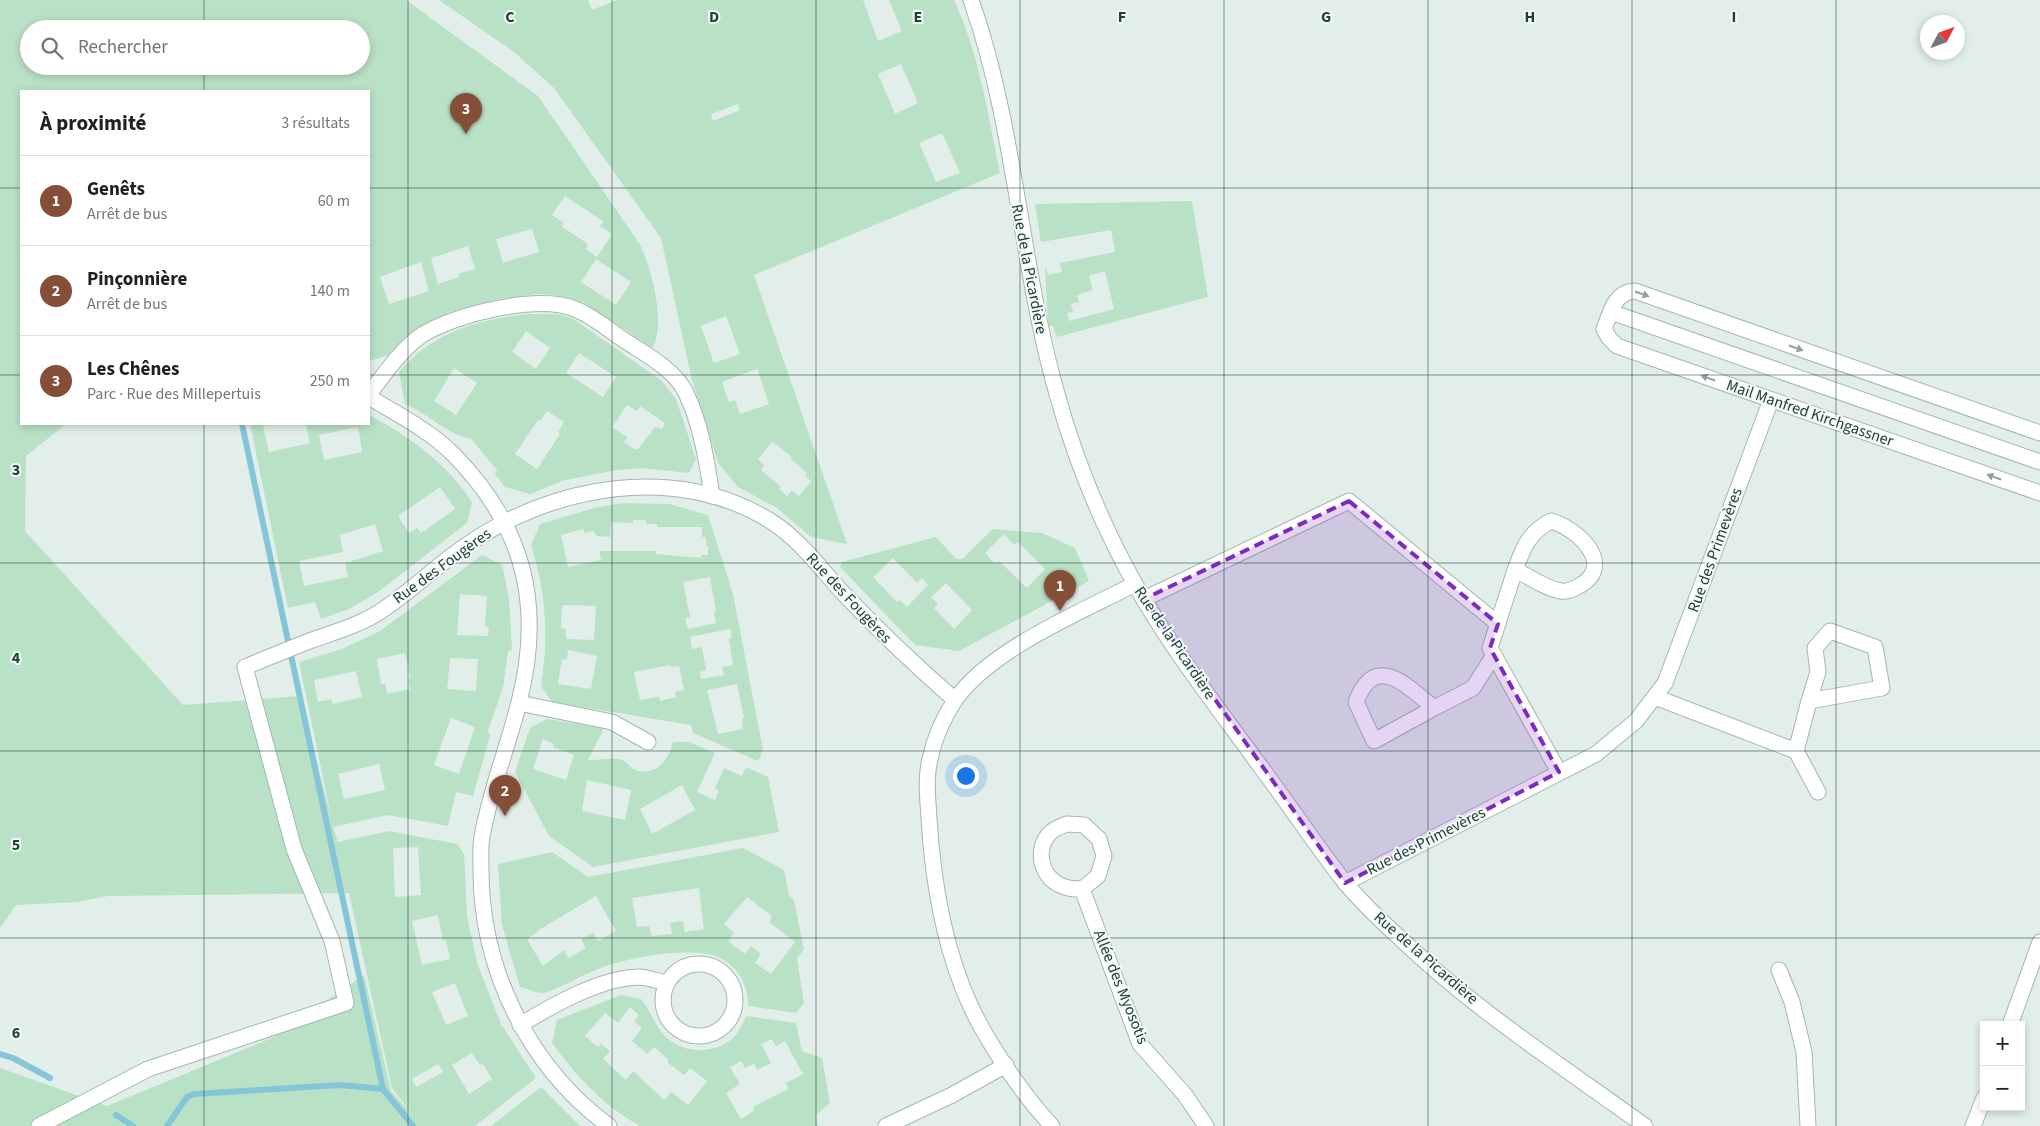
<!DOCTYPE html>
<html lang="fr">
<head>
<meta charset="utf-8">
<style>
  :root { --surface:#fff; --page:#f2f2f2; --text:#202124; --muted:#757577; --line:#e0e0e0; --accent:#844e37 }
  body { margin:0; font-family:"Source Sans 3",sans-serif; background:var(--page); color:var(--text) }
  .controls { position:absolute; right:15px; bottom:15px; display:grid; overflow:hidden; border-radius:0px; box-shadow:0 2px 8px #0003 }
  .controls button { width:45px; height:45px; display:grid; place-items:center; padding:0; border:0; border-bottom:1px solid var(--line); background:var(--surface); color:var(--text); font:25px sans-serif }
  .compass { position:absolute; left:1920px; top:15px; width:45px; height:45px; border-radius:50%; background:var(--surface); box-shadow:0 2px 8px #0003; rotate:49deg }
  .you { position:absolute; left:965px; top:775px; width:18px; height:18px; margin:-12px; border:4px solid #fff; border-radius:50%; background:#1a73e8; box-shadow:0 0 0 8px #1a73e833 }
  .badge { display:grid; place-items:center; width:32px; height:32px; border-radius:50%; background:var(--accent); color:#fff; font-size:16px; font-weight:700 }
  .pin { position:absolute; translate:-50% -41px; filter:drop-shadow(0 1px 2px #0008) }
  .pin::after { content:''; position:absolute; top:26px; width:18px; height:15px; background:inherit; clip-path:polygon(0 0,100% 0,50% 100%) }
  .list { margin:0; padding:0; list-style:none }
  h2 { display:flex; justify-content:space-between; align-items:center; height:65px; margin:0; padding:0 20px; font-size:21px }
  h2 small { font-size:16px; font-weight:400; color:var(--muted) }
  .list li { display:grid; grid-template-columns:32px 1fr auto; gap:15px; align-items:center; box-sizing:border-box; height:90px; padding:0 20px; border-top:1px solid var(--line) }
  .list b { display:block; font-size:19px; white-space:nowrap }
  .list p { margin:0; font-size:16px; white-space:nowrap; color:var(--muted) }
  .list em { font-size:16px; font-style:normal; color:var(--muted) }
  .icon { flex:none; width:28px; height:28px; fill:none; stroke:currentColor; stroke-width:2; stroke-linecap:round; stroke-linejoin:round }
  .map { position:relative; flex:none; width:2040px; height:1126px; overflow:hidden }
  .search { position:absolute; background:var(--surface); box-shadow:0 2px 8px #0003; left:20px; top:20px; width:350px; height:55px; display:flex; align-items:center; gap:12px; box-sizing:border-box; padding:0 18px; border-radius:28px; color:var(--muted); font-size:19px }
  .panel { position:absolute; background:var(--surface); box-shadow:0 2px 8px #0003; left:20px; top:90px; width:350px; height:335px; border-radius:0px }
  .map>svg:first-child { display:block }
  .green { fill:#b9e1c6; fill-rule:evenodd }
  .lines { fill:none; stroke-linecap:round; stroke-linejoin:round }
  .stream { stroke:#84c6d8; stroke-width:6 }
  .street-casing { stroke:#a4b7b1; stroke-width:17 }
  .street { stroke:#fff; stroke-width:15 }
  .oneway { fill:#90a09c }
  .marked { fill:#7b2cbf; fill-opacity:0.2; stroke:#7b2cbf; stroke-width:4; stroke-dasharray:10 6; stroke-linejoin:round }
  .grid { fill:none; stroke:#20413a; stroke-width:1; stroke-opacity:0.55 }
  .labels { text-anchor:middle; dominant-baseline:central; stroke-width:4; stroke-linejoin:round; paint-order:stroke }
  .street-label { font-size:16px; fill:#20413a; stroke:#f3faf7 }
  .grid-label { font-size:16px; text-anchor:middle; font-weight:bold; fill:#20413a; stroke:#f3faf7; stroke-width:4; stroke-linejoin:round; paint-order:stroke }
</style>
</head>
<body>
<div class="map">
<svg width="2040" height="1126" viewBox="0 0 2040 1126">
  <rect width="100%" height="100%" fill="#e2eee9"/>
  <!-- green -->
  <g class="green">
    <path d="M 0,0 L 406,0 L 538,96 L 639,243 C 651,264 667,327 652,348 L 583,302 L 561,296 L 537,294 L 499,299 L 450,312 L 412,332 L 389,355 L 369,361 L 369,91 L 21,91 L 21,424 L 66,424 L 26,456 L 25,531 L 183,705 L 300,696 L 332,821 L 299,662 L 342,649 L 380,631 L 482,555 L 502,565 L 509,598 L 512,649 L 508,652 L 503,687 L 488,731 L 490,736 L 473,796 L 456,792 L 448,826 L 388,815 L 333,827 L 338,842 L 389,831 L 457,844 L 464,854 L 467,916 L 477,963 L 501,1024 L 536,1078 L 475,1126 L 0,1126 L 0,1068 L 107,1106 L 274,1037 L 364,975 L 391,1091 L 412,1114 L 392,1088 L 349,893 L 108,896 L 77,902 L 16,905 L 0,928 ZM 29,29 L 361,29 L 361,66 L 29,66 ZM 565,196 L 603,221 L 600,226 L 612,234 L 597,257 L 586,249 L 588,244 L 561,226 L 563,222 L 552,215 ZM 532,229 L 539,252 L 503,263 L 496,239 ZM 468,246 L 475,269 L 458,274 L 459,277 L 438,284 L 431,258 ZM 596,259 L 631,282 L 616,305 L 581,282 ZM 421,262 L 429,291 L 389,304 L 380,277 ZM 460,594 L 487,596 L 485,626 L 489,627 L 488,636 L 457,635 ZM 405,653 L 410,678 L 408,679 L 410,689 L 387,694 L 385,684 L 381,684 L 377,659 ZM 450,658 L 478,659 L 476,691 L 447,689 ZM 356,671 L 362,697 L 333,704 L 331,699 L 318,702 L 314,680 ZM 451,718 L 475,727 L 459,774 L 434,765 ZM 379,764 L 385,790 L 344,799 L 338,774 ZM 418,847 L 421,895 L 395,897 L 393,848 ZM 438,915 L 443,941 L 446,940 L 450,959 L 422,965 L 412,921 ZM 455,983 L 468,1016 L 446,1025 L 432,992 ZM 472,1053 L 480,1065 L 483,1064 L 492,1079 L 469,1094 L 452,1065 ZM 438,1064 L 443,1072 L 416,1087 L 412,1079 Z"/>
    <path d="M 439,0 L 588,0 L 592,10 L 617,0 L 863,0 L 878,41 L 902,31 L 889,0 L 954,0 C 979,53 988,115 1000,173 L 754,275 L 847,544 L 811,537 L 777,508 L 738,487 L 718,463 L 692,380 L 661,238 L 554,88 L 514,52 ZM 901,64 L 918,103 L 895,114 L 878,74 ZM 738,104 L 740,110 L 713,121 L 711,114 ZM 942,133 L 960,173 L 936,182 L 919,143 ZM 726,316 L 740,354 L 714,363 L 701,326 ZM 757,369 L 769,404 L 740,414 L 735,400 L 729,402 L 722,382 ZM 772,442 L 791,456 L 790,458 L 807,473 L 805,476 L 811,481 L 799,496 L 792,491 L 787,496 L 779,489 L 780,486 L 761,470 L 764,465 L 758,459 Z"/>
    <path d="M 1192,201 L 1208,297 L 1057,337 L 1053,326 L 1048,326 L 1045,266 L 1048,275 L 1062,272 L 1060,263 L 1115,252 L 1111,230 L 1041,242 L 1035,204 ZM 1105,271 L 1114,309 L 1069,321 L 1067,313 L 1073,312 L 1071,304 L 1079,302 L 1077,295 L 1093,290 L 1089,276 Z"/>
    <path d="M 529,314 L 557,314 L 572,318 L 662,381 L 676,399 L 696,459 L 689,473 L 642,468 L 617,470 L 565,480 L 530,494 L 505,487 L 495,474 L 497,470 L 471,439 C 447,434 428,414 405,404 L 399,372 C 434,331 478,320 529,314 ZM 526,331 L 550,348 L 536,369 L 512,352 ZM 579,353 L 616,377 L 603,397 L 566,373 ZM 454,368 L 477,383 L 456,415 L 434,401 ZM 627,405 L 637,411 L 640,406 L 665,423 L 662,429 L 655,427 L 638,449 L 634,449 L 624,442 L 627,437 L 612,427 ZM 547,411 L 564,422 L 558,432 L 560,434 L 537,469 L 515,454 L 538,420 L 540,421 Z"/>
    <path d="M 369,415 C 411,437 446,463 472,502 L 467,523 L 378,592 L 349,609 L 321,619 L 315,602 L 288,608 L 250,424 L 271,424 L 263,426 L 269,452 L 310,443 L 306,424 L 369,424 ZM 358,427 L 362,452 L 324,460 L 319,435 ZM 440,487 L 455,509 L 421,533 L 417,528 L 409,533 L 398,516 ZM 375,524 L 383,551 L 345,563 L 348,577 L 304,586 L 299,561 L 343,552 L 340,535 Z"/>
    <path d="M 623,503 L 669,504 L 708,515 L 733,594 L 763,750 L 758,761 L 693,733 L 691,725 L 552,702 L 541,686 C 549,637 546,592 531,545 L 540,524 L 594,508 ZM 633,520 L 646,520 L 646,524 L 657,524 L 657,527 L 702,527 L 702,537 L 706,537 L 706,546 L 708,546 L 708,555 L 701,555 L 701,558 L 656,554 L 656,551 L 599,551 L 601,560 L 568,567 L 561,535 L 583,529 L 585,533 L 594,531 L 596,536 L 610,537 L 611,522 L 633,523 ZM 710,577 L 716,611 L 714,612 L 716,623 L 688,629 L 685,618 L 690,617 L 683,582 ZM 562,605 L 596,606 L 594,640 L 566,639 L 566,629 L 561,628 ZM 730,629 L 732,638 L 729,639 L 733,665 L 722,667 L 724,675 L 701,679 L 700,672 L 706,670 L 702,647 L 692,649 L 690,637 ZM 568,650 L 597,656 L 591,689 L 558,684 L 562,659 L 567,660 ZM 670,665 L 671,667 L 679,666 L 684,690 L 675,692 L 676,697 L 660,701 L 659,697 L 640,700 L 634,672 ZM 737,684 L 744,718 L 742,719 L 743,729 L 718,734 L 707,690 Z"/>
    <path d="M 993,529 L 1042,533 L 1075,548 L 1089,581 L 959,651 L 915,645 L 840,567 L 842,562 L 936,537 L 956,559 L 962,559 ZM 1004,534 L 1014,545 L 1018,542 L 1045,569 L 1027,588 L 999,561 L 995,564 L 985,553 ZM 893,558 L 917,583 L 922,578 L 928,585 L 907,607 L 900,600 L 897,602 L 873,577 ZM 946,583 L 972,610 L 954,629 L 934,608 L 938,604 L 931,597 Z"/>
    <path d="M 547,719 L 604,728 L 588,760 C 598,760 614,757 623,760 C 627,762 630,768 635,770 C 656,777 669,760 673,742 L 689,742 L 715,753 L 697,792 L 715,800 L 719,791 L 715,788 L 724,768 L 742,776 L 746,767 L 768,777 L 779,832 L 593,867 L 549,836 L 515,772 L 530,728 ZM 543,739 L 554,744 L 553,747 L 574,755 L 566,780 L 533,769 ZM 587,780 L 631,790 L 625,820 L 582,811 ZM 682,785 L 695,810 L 652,834 L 640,809 Z"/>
    <path d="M 743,848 L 784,870 L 789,895 L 794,901 L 804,949 L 797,959 L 804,1003 L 796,1013 L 748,1006 C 749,982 732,957 707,954 C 676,949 627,958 598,969 C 587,973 551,993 542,993 C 536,993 527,989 520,987 L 502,925 L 498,864 L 552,852 L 588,877 ZM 699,888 L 704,929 L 685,932 L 683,921 L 670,923 L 672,934 L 652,936 L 649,926 L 637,927 L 632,898 ZM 596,896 L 616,931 L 598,941 L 593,933 L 581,939 L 586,948 L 569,958 L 564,950 L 543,966 L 527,939 L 538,932 L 537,931 ZM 747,897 L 772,916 L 769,922 L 795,942 L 771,974 L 755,963 L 761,954 L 751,946 L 745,954 L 728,941 L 734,933 L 724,924 Z"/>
    <path d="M 621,995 L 641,999 C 651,1011 655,1027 667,1038 C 684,1054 714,1054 732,1039 C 739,1033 742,1024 746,1016 L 796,1023 L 802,1051 L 822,1058 L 830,1103 L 816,1115 L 818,1126 L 640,1126 C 604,1106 577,1077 552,1043 L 557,1020 ZM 630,1007 L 639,1015 L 634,1021 L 642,1028 L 632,1041 L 647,1054 L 654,1047 L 669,1060 L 667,1062 L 684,1075 L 690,1068 L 707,1081 L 688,1105 L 671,1092 L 664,1100 L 633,1071 L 626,1080 L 603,1059 L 610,1051 L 601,1044 L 598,1047 L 585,1036 L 605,1013 L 618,1023 ZM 772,1039 L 776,1046 L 785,1041 L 803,1074 L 786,1083 L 788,1089 L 753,1107 L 754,1111 L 741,1119 L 726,1093 L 740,1084 L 730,1067 L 741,1061 L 745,1068 L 754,1064 L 757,1070 L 771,1063 L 761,1044 Z"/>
    <path d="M 541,1087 L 580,1126 L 491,1126 Z"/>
  </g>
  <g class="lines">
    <!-- stream -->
    <g class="stream">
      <path d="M 242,424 L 383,1089 L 413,1126"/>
      <path d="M 0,1054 L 13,1058 L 50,1078"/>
      <path d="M 116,1115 L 133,1126"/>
      <path d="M 167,1126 L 187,1097 L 194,1094 L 341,1085 L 383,1089"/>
    </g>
    <!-- street casing -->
    <g class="street-casing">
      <g id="street">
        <path d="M 971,0 C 1016,127 1020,265 1057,394 C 1075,459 1102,525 1135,584 C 1171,649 1219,709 1263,770 C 1290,806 1315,844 1343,880 C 1360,901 1381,921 1401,939 C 1475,1010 1562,1066 1645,1126"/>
        <path d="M 1611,312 L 2040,462"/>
        <path d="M 369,394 C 384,375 401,349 422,335 C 455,314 538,294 575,309 C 593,316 610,331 627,342 C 647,355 675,370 686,393 C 701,424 707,462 712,496"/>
        <path d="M 369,397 C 397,414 429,430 453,454 C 524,526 544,604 519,702 C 508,747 490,790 482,837 C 480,847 481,859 481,870 C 481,970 529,1067 609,1126"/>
        <path d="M 2040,433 L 1635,291 C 1614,292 1611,312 1604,329 L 1609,338 L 1617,346 L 2040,493"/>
        <path d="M 1515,570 C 1523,548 1529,532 1551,521 C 1577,528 1617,565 1579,586 C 1574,589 1568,592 1561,591 C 1546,589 1529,576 1515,570 L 1490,648 L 1559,772"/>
        <path d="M 1144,599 L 1349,501 L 1498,624"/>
        <path d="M 1655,697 L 1796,751 L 1809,701 L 1882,688 L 1875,647 L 1830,631 L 1815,648 L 1818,672 L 1809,701"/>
        <path d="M 519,703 L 612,722 L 648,742"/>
        <path d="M 1434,708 L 1374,741 L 1356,702 C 1375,651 1407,686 1434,708 L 1473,688 L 1494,655"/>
        <path d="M 1796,751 L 1818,792"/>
        <path d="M 1067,824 L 1084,825 L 1099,839 L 1104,856 L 1098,876 L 1082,889 C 1074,889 1067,889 1060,885 C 1040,876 1035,848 1050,833 C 1053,829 1062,826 1067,824 Z"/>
        <path d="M 1345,883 L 1596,754 L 1636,721 L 1665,683 L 1771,400"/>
        <path d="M 1082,889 L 1140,1044 L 1185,1095 L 1206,1126"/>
        <circle cx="699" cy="1000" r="36"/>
        <path d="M 1779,970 L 1792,1002 L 1804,1052 L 1808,1126"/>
        <path d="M 520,1025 C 553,1005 600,978 639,977 C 647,977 657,981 666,983"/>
        <path d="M 2010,1025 L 2040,942"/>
        <path d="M 39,1126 L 148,1069 L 346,1003 L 332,941 L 294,849 L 245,667 C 267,658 289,649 312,640 C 335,632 360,625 381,611 C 410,592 435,567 464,547 C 551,485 678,462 772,522 C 800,540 821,569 843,593 C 879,631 916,666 955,700"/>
        <path d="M 886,1126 L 952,1095 L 1006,1065"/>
        <path d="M 1052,1126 C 1023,1095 989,1045 971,1007 C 944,949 933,883 929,819 C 928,799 925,779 930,759 C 934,739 944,717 955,700 C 991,649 1079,613 1135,584"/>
        <path d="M 1973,1126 L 1984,1098"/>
      </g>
    </g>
    <!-- street -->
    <use href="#street" class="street"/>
  </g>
  <!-- one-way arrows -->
  <defs><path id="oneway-solid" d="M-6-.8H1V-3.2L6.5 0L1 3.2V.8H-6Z" transform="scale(1.25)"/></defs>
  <g class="oneway">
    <use href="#oneway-solid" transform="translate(1642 294) rotate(19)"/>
    <use href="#oneway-solid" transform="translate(1796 348) rotate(19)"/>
    <use href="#oneway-solid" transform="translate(1708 378) rotate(-161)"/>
    <use href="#oneway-solid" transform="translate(1994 477) rotate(-161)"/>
  </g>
  <!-- marked area -->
  <path class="marked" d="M 1349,501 L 1498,624 L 1490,648 L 1559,772 L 1345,883 L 1144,599 Z"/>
  <!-- grid -->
  <path class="grid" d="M 204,0 L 204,29M 408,0 L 408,1126M 612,0 L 612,1126M 816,0 L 816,1126M 1020,0 L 1020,1126M 1224,0 L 1224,1126M 1428,0 L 1428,1126M 1632,0 L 1632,1126M 1836,0 L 1836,1126M 204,66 L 204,91M 0,188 L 21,188M 369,188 L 2040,188M 0,375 L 21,375M 369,375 L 2040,375M 204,424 L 204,1126M 0,563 L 2040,563M 0,751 L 2040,751M 0,938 L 2040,938"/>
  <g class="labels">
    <!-- street labels -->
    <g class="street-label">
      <text transform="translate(1029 269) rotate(79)">Rue de la Picardière</text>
      <text transform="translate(1810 413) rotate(19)">Mail Manfred Kirchgassner</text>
      <text transform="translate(1715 550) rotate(-70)">Rue des Primevères</text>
      <text transform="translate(442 566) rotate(-36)">Rue des Fougères</text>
      <text transform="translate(849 598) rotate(47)">Rue des Fougères</text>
      <text transform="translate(1175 643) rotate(56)">Rue de la Picardière</text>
      <text transform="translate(1426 841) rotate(-27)">Rue des Primevères</text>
      <text transform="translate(1426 958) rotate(41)">Rue de la Picardière</text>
      <text transform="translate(1121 987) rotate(68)">Allée des Myosotis</text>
    </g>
  </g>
  <g class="grid-label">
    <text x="510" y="22">C</text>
    <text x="714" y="22">D</text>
    <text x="918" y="22">E</text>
    <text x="1122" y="22">F</text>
    <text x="1326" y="22">G</text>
    <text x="1530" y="22">H</text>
    <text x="1734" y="22">I</text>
    <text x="16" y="475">3</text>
    <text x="16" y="663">4</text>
    <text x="16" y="850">5</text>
    <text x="16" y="1038">6</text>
  </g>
</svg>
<div class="controls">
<button>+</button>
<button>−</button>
</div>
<svg class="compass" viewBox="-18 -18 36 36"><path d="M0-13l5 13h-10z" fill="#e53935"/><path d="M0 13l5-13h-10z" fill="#757577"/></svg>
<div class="you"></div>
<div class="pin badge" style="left:1060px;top:611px">1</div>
<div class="pin badge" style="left:505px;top:816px">2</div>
<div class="pin badge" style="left:466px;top:134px">3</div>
<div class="search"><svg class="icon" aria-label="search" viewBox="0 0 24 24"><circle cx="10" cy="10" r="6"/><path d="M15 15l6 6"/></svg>Rechercher</div>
<section class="panel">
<h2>À proximité<small>3 résultats</small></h2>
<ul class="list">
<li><span class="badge">1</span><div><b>Genêts</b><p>Arrêt de bus</p></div><em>60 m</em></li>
<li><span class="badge">2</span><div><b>Pinçonnière</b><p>Arrêt de bus</p></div><em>140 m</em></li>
<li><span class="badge">3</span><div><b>Les Chênes</b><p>Parc · Rue des Millepertuis</p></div><em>250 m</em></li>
</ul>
</section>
</div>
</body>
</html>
